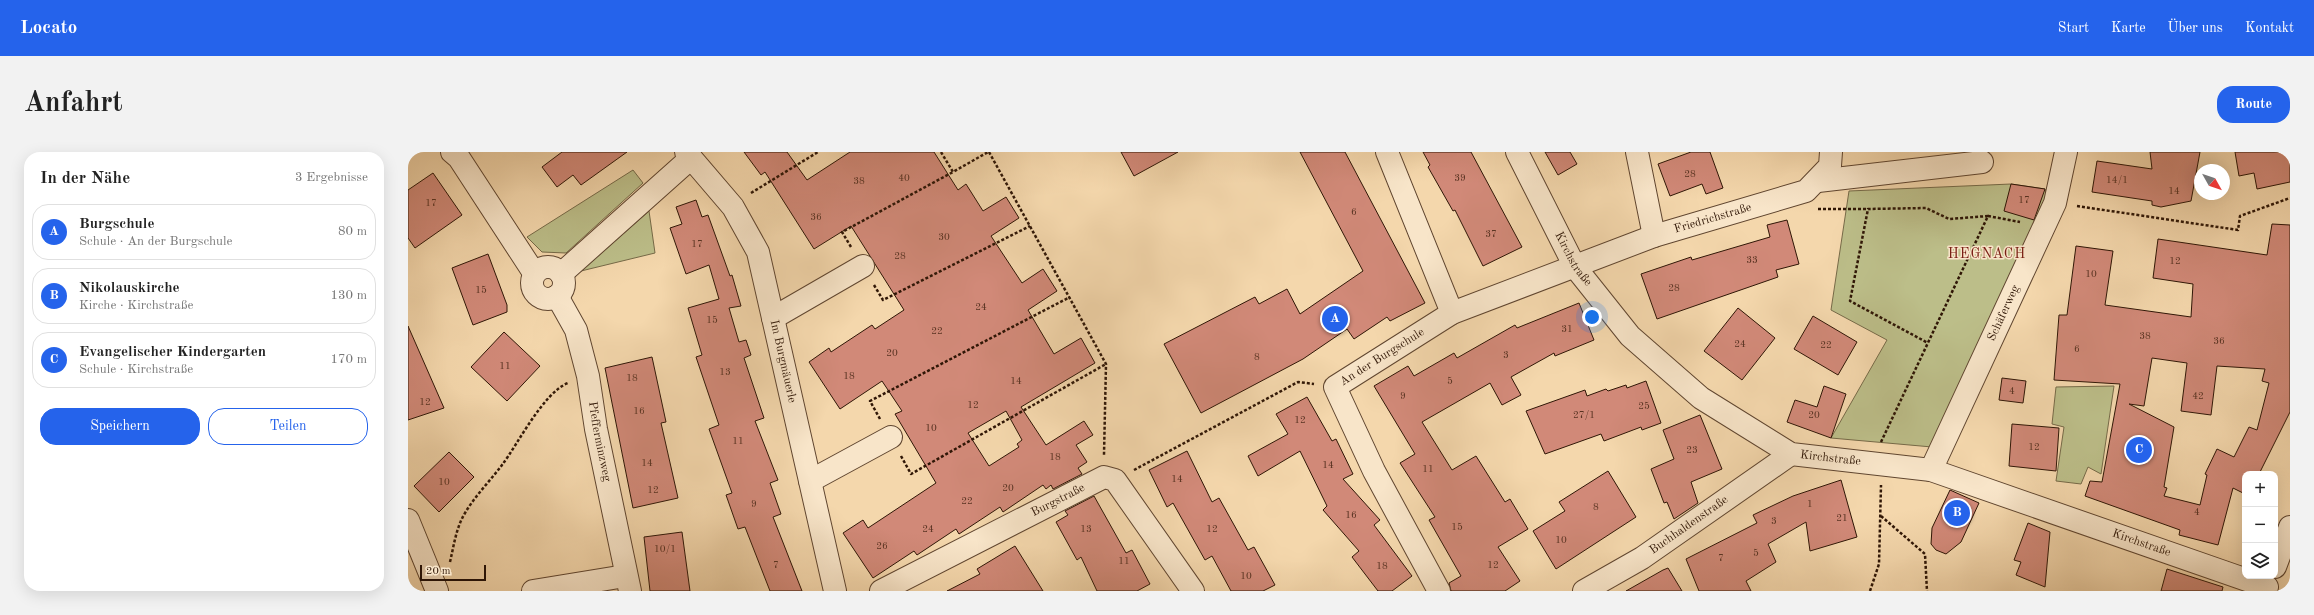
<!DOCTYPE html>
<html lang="de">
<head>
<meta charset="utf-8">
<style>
  :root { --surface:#fff; --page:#f2f2f2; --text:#222; --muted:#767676; --line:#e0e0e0; --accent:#2563eb }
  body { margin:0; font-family:"Old Standard TT",serif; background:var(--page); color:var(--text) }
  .controls { position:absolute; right:12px; bottom:12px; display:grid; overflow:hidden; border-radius:8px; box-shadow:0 4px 16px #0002 }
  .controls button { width:36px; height:36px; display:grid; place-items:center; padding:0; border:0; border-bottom:1px solid var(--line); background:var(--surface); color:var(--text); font:20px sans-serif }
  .compass { position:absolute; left:1786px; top:12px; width:36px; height:36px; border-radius:50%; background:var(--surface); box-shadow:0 4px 16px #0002; rotate:130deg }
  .scale { position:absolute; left:12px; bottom:10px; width:66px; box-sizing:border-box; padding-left:4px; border:2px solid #2f1606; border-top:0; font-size:11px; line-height:14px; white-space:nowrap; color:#2f1606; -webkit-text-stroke:3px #f8e5c9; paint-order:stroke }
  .you { position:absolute; left:1184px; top:165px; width:14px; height:14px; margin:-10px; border:3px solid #fff; border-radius:50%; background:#1a73e8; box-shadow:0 0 0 6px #1a73e833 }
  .badge { display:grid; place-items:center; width:26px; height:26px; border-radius:50%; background:var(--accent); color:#fff; font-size:13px; font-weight:700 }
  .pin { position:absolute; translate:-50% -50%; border:2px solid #fff; box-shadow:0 1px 4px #0006 }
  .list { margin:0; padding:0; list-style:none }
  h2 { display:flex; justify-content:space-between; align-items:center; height:52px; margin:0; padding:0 16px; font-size:17px }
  h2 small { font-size:13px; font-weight:400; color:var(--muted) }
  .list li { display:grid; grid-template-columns:26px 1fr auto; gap:12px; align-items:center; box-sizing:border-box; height:56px; margin:0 8px 8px; padding:0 8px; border:1px solid var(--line); border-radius:16px }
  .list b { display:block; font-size:15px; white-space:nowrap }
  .list p { margin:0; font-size:13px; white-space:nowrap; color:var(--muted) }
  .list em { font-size:13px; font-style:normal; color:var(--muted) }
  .actions { display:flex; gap:8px; padding:12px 16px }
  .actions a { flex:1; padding:9px 0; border:1px solid var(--accent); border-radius:16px; text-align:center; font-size:14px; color:var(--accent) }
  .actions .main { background:var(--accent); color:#fff }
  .icon { flex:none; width:22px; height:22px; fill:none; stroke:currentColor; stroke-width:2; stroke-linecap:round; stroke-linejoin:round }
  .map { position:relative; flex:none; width:1882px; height:439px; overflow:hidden; border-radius:16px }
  header { display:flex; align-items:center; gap:24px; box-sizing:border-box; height:56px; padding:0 20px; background:var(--accent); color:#fff }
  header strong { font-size:19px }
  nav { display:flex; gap:22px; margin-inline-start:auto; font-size:14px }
  .intro { display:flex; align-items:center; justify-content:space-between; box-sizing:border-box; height:96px; padding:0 24px }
  h1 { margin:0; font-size:28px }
  .button { padding:10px 18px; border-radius:16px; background:var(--accent); color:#fff; font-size:14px; font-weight:700 }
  main { display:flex; gap:24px; padding:0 24px }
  aside { flex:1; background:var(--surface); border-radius:16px; box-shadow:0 4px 16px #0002 }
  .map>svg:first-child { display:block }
  .green { fill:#bcbe89; stroke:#766a48 }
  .building { fill:#d18978; stroke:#2f1606; fill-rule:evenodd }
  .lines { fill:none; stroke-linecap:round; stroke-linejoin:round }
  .minor-casing { stroke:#604630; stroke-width:24 }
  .path { stroke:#2f1606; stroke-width:2.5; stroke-dasharray:3 2; stroke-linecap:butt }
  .minor { stroke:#f8e5c9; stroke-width:22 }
  .labels { text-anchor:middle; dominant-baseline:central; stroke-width:3; stroke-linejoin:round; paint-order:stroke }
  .number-label { font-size:10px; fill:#583322 }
  .street-label { font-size:12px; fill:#2f1606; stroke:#f8e5c9 }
  .quarter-label { font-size:14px; letter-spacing:1px; fill:#7a1f14; stroke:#f8e5c9 }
</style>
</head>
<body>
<header>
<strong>Locato</strong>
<nav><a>Start</a><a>Karte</a><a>Über uns</a><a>Kontakt</a></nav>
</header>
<div class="intro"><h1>Anfahrt</h1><a class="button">Route</a></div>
<main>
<aside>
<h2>In der Nähe<small>3 Ergebnisse</small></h2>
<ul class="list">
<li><span class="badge">A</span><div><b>Burgschule</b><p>Schule · An der Burgschule</p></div><em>80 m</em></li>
<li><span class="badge">B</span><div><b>Nikolauskirche</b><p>Kirche · Kirchstraße</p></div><em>130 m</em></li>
<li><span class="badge">C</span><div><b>Evangelischer Kindergarten</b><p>Schule · Kirchstraße</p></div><em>170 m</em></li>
</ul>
<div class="actions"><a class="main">Speichern</a><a>Teilen</a></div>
</aside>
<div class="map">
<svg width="1882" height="439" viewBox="0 0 1882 439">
  <rect width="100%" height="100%" fill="#f4d7ac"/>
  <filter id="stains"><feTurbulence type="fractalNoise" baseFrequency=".005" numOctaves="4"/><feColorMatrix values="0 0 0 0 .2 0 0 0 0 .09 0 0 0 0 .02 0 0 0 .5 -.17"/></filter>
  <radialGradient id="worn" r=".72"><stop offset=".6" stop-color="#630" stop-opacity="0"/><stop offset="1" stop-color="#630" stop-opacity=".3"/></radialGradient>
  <!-- green -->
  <g class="green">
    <path d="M 225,18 L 235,31 L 158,101 L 134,100 L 119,85 Z"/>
    <path d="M 1603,32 L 1637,37 L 1642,54 L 1524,295 L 1423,286 L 1479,188 L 1423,158 L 1441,39 Z"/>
    <path d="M 241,59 L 247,101 L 173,119 Z"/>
    <path d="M 1706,234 L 1693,322 L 1680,315 L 1673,332 L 1648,329 L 1656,275 L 1644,272 L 1648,235 Z"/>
  </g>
  <!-- building -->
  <g class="building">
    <path d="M 154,0 L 219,0 L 173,33 L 165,23 L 149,35 L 134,15 Z"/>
    <path d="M 336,0 L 379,0 L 399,28 L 442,0 L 526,0 L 550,38 L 558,32 L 575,59 L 598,45 L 611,66 L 583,84 L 614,131 L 635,117 L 649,139 L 620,158 L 646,202 L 673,186 L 687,211 L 613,255 L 638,293 L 676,269 L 685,283 L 668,293 L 679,310 L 670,316 L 674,322 L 645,337 L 643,333 L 638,337 L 635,333 L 595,360 L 592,355 L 551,382 L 548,377 L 509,403 L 506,399 L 465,426 L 435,381 L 455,368 L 460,376 L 528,331 L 487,262 L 494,259 L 474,229 L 432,257 L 401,210 L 421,196 L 423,200 L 464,173 L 467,177 L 496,158 L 443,74 L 406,97 L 357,20 L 353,23 ZM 598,259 L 614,288 L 609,292 L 611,295 L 581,314 L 560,281 Z"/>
    <path d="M 713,0 L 770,0 L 726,24 Z"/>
    <path d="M 892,0 L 937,0 L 1017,151 L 982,169 L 979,165 L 946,187 L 939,177 L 895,207 L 793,261 L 756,192 L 847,145 L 851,152 L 879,137 L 892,162 L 955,119 Z"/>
    <path d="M 1015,0 L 1063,0 L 1114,95 L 1075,114 L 1047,58 L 1045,59 L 1020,15 L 1022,13 Z"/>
    <path d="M 1137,0 L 1162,0 L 1169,12 L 1150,23 Z"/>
    <path d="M 1283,0 L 1302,0 L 1315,36 L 1298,42 L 1294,32 L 1262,44 L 1250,12 Z"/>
    <path d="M 1742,0 L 1792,0 L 1783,49 L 1753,55 L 1744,53 L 1744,49 L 1684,40 L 1689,9 L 1744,17 Z"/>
    <path d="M 1827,0 L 1882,0 L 1882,30 L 1849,37 L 1846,21 L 1831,24 Z"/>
    <path d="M 25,21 L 54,63 L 7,96 L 0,86 L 0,38 Z"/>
    <path d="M 1603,32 L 1637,37 L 1626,68 L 1596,59 Z"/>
    <path d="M 288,48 L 294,65 L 300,63 L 322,124 L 324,123 L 333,154 L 321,156 L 331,190 L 338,188 L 343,203 L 336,206 L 356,266 L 347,269 L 370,328 L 362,331 L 373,362 L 365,365 L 394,439 L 362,439 L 337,375 L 330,377 L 318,343 L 324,341 L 301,277 L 311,273 L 288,205 L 294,203 L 280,156 L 311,147 L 301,113 L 278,122 L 262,76 L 274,72 L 268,55 Z"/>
    <path d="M 1379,68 L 1391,112 L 1368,118 L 1370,125 L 1249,167 L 1233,122 L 1283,105 L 1284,108 L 1362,85 L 1359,73 Z"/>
    <path d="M 1864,72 L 1882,73 L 1882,260 L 1851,322 L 1837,322 L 1837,342 L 1825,336 L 1810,393 L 1771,383 L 1772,378 L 1677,344 L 1682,329 L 1694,330 L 1712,232 L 1646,228 L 1651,163 L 1659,163 L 1668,94 L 1705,99 L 1697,153 L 1783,165 L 1785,132 L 1745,126 L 1750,87 L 1859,103 ZM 1744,206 L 1779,211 L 1773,259 L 1803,263 L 1809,214 L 1857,217 L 1854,229 L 1861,231 L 1849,278 L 1841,275 L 1826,305 L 1809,297 L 1797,322 L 1799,323 L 1792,353 L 1756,344 L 1759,336 L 1756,335 L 1766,275 L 1721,252 L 1736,254 Z"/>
    <path d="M 80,102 L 99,153 L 99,160 L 65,173 L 44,116 Z"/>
    <path d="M 1171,151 L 1186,188 L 1147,204 L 1146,201 L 1103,225 L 1113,243 L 1094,253 L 1082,231 L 1014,270 L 1044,318 L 1068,304 L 1097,350 L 1102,347 L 1120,377 L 1090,395 L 1112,429 L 1097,439 L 1043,439 L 1041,431 L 1053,424 L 1021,368 L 1027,365 L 992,311 L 1007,302 L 966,234 L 1000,214 L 1006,224 L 1046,201 L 1049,206 L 1107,173 L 1109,176 Z"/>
    <path d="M 1330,156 L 1367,186 L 1334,228 L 1296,199 Z"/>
    <path d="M 1405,164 L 1449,190 L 1430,223 L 1386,197 Z"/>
    <path d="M 0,174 L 36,256 L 0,268 Z"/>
    <path d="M 96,180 L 132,214 L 99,249 L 63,215 Z"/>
    <path d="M 244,205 L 258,270 L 253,271 L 270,346 L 225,356 L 197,216 Z"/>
    <path d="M 1594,226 L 1618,229 L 1615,251 L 1591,248 Z"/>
    <path d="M 1238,229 L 1253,271 L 1234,278 L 1233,275 L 1196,289 L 1193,282 L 1137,302 L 1118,259 L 1177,238 L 1179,244 L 1198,237 L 1200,239 L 1218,233 L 1219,236 Z"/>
    <path d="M 1416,234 L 1438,242 L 1423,286 L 1379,270 L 1387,248 L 1409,255 Z"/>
    <path d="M 899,245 L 924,289 L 928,287 L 945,322 L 935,327 L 972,368 L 966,373 L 1004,424 L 984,439 L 970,439 L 944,405 L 951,399 L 915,358 L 919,354 L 892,299 L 850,324 L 840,304 L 880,282 L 868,262 Z"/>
    <path d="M 1292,263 L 1314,317 L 1283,330 L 1290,351 L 1266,367 L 1259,350 L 1256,351 L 1243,317 L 1266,307 L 1255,278 Z"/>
    <path d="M 1604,272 L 1651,276 L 1648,319 L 1601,314 Z"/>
    <path d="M 779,299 L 804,350 L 811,346 L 840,398 L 846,395 L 867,433 L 855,439 L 823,439 L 804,404 L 797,408 L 765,351 L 759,355 L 741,318 Z"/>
    <path d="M 41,300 L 66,325 L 31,360 L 6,334 Z"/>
    <path d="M 1200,319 L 1228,365 L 1148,417 L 1125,379 L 1157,359 L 1151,350 Z"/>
    <path d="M 1433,328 L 1449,385 L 1402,399 L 1398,370 L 1360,392 L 1368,410 L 1338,429 L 1343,439 L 1291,439 L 1278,407 L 1349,371 L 1345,363 L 1385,344 Z"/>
    <path d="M 1542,338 L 1571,351 L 1553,390 L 1538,402 L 1528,398 L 1523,392 L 1524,376 Z"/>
    <path d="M 686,344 L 718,401 L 724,398 L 742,432 L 729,439 L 689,439 L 673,405 L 669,408 L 648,370 L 660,363 L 657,359 Z"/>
    <path d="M 1620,371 L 1642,380 L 1637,435 L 1608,423 L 1613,410 L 1606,408 Z"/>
    <path d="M 274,380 L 282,439 L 242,439 L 236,385 Z"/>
    <path d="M 607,394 L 635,439 L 539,439 L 572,422 L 569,417 Z"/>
    <path d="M 1260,416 L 1274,439 L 1218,439 L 1255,418 Z"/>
    <path d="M 1759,417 L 1815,435 L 1814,439 L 1753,439 Z"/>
  </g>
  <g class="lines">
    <!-- minor casing -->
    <g class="minor-casing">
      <g id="minor">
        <path d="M 44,0 L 51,6 L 126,121"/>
        <path id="s1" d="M 278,0 L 325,55 L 350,100 L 427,439"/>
        <path d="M 979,0 L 1044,161"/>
        <path id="s2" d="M 1109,0 L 1167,115 L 1222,184 L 1293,246 L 1383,302 L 1523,318 L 1859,435"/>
        <path d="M 1229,0 L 1246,84"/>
        <path d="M 1410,29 L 1574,10"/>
        <circle cx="140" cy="131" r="16"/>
        <path d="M 153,122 L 283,6"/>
        <path id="s3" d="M 149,144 L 168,178 L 180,224 L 188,277 L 222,439"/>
        <path d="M 365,166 L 455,114"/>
        <path id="s4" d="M 1523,318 L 1647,51 L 1658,0"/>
        <path d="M 402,329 L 483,285"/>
        <path d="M 0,368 L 29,439"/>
        <path d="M 1867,415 L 1882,375"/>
        <path d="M 125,439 L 217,424"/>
        <path id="s5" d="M 473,439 L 696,325 L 707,328 L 785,439"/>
        <path id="s6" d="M 1031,439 L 966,319 L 927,235 L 1044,161 L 1246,84 L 1398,39 L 1422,14 L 1423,0"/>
        <path id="s7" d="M 1176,439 L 1234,406 L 1383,302"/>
      </g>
    </g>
    <!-- path -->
    <g class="path">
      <path d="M 533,0 L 545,20 L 580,0"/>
      <path d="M 581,0 L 698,212 L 696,303"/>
      <path d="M 343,41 L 410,0"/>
      <path d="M 1669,54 L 1830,78 L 1832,64 L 1882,46"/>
      <path d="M 1410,57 L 1460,57"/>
      <path d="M 1580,64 L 1612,70"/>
      <path d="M 443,95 L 434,80 L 545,20"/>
      <path d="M 466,133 L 475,148 L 622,74"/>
      <path d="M 472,267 L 462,249 L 662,145"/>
      <path d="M 1473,290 L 1580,64 L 1541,67 L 1518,56 L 1460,57 L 1442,149 L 1520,191"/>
      <path d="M 493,304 L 503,322 L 698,212"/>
      <path d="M 726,318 L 890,230 L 906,232"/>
      <path d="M 1473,364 L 1517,402 L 1519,439"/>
      <path d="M 42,410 C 46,393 48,376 57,361 C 67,344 82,329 94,313 C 110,292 135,241 160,231"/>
      <path d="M 1462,439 L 1471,412 L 1473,333"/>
    </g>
    <!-- minor -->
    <use href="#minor" class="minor"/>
  </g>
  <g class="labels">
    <!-- number labels -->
    <g class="number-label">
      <text x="1282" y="22">28</text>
      <text x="496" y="26">40</text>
      <text x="1052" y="26">39</text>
      <text x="1709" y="28">14/1</text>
      <text x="451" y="29">38</text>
      <text x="1766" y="39">14</text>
      <text x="1616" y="48">17</text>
      <text x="23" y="51">17</text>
      <text x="946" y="60">6</text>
      <text x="408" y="65">36</text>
      <text x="1083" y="82">37</text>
      <text x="536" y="85">30</text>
      <text x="289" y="92">17</text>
      <text x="492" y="104">28</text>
      <text x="1344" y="108">33</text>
      <text x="1767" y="109">12</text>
      <text x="1683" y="122">10</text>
      <text x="1266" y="136">28</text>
      <text x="73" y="138">15</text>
      <text x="573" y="155">24</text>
      <text x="304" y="168">15</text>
      <text x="1159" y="177">31</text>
      <text x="529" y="179">22</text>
      <text x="1737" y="184">38</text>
      <text x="1811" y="189">36</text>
      <text x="1332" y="192">24</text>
      <text x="1418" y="193">22</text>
      <text x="1669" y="197">6</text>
      <text x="484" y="201">20</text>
      <text x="1098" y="203">3</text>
      <text x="849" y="205">8</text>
      <text x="97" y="214">11</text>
      <text x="317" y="220">13</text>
      <text x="441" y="224">18</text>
      <text x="224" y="226">18</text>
      <text x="608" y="229">14</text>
      <text x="1042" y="229">5</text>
      <text x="1604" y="239">4</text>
      <text x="995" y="244">9</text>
      <text x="1790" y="244">42</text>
      <text x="17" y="250">12</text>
      <text x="565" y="253">12</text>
      <text x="1236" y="254">25</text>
      <text x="231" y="259">16</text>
      <text x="1176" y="263">27/1</text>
      <text x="1406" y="263">20</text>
      <text x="892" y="268">12</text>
      <text x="523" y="276">10</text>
      <text x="330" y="289">11</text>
      <text x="1626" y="295">12</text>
      <text x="1284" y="298">23</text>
      <text x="647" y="305">18</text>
      <text x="239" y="311">14</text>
      <text x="920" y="313">14</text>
      <text x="1020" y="317">11</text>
      <text x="769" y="327">14</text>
      <text x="36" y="330">10</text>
      <text x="600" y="336">20</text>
      <text x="245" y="338">12</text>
      <text x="559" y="349">22</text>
      <text x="346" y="352">9</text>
      <text x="1402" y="352">1</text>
      <text x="1188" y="355">8</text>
      <text x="1789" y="360">4</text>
      <text x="943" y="363">16</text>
      <text x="1434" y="366">21</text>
      <text x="1366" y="369">3</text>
      <text x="1049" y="375">15</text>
      <text x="520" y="377">24</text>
      <text x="678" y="377">13</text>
      <text x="804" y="377">12</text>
      <text x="1153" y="388">10</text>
      <text x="474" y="394">26</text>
      <text x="257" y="397">10/1</text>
      <text x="1348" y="401">5</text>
      <text x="1313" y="406">7</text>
      <text x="716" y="409">11</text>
      <text x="368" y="413">7</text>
      <text x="1085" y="413">12</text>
      <text x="974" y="414">18</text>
      <text x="838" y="424">10</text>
    </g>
    <!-- street labels -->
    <g class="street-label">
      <text stroke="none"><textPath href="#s6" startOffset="645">Friedrichstraße</textPath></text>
      <text stroke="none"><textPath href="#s2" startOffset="121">Kirchstraße</textPath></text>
      <text stroke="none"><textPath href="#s4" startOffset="173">Schäferweg</textPath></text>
      <text stroke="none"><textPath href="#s6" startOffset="285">An der Burgschule</textPath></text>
      <text stroke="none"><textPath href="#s1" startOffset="236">Im Burgmäuerle</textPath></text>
      <text stroke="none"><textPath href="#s3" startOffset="153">Pfefferminzweg</textPath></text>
      <text stroke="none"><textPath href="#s2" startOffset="457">Kirchstraße</textPath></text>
      <text stroke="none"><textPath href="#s5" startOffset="199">Burgstraße</textPath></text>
      <text stroke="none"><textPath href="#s7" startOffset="124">Buchhaldenstraße</textPath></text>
      <text stroke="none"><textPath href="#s2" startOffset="781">Kirchstraße</textPath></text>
    </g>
    <!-- quarter labels -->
    <g class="quarter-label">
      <text x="1579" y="102">HEGNACH</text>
    </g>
  </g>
  <rect width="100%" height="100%" filter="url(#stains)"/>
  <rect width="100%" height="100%" fill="url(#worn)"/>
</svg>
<div class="controls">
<button>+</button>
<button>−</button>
<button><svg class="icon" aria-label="layers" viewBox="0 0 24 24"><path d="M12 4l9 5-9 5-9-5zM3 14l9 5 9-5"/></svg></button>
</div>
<svg class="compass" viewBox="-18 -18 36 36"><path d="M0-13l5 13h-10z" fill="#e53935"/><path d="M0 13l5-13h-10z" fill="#767676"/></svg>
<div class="scale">20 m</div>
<div class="you"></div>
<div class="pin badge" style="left:927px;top:167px">A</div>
<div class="pin badge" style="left:1549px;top:361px">B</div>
<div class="pin badge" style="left:1731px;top:298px">C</div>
</div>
</main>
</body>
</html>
